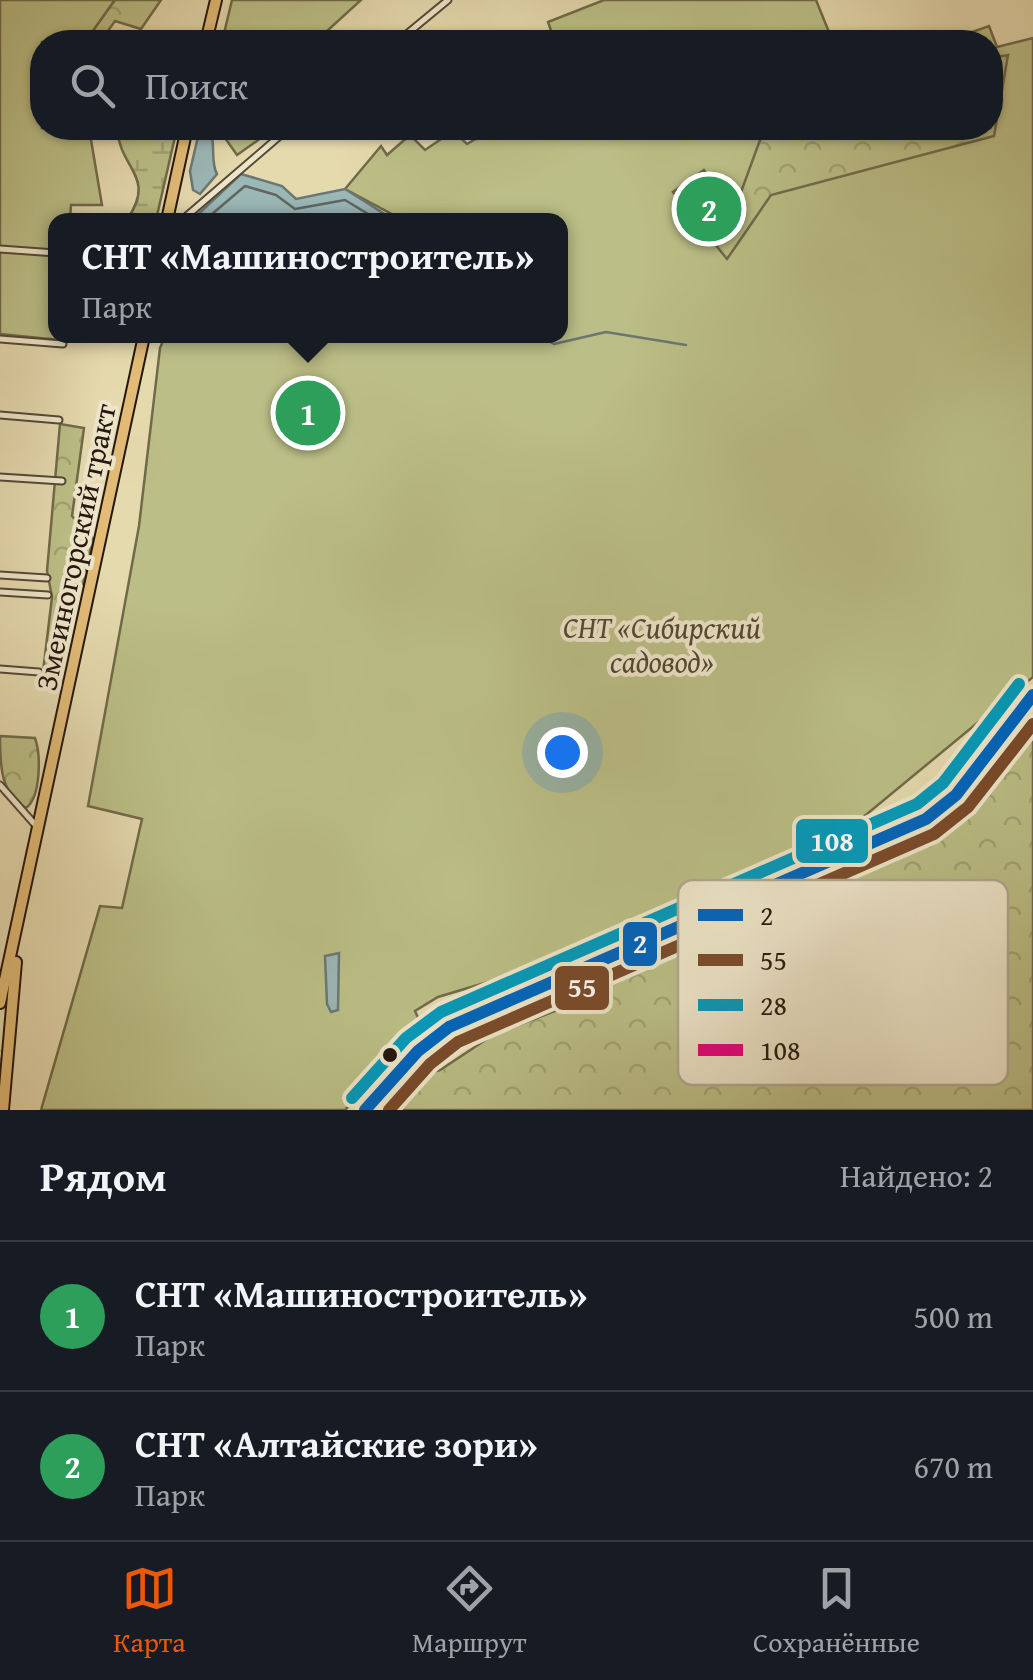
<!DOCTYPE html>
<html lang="ru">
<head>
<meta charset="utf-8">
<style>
  :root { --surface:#171b24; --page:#242831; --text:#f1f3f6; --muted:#9ea1a6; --line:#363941; --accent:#ea580c }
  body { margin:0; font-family:"Gentium Book Plus",serif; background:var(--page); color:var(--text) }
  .you { position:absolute; left:562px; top:752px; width:35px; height:35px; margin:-25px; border:8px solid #fff; border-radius:50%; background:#1a73e8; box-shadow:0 0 0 15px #1a73e833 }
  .badge { display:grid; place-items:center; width:65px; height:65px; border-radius:50%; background:var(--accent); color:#fff; font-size:32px; font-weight:700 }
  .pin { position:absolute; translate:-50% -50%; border:5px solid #fff; box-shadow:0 2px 10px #0006 }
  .popup { position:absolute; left:48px; top:213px; width:520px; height:130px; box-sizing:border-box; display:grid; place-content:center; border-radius:20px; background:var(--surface); filter:drop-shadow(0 2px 8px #0005); font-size:32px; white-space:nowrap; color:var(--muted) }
  .popup b { font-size:38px; color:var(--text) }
  .popup::after { content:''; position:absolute; left:50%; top:100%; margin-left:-20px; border:20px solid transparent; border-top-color:var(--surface) }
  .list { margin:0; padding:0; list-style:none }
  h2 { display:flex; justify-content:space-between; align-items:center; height:130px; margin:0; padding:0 40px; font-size:42px }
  h2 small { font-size:32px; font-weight:400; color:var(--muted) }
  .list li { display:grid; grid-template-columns:65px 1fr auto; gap:30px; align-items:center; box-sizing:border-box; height:150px; padding:0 40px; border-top:2px solid var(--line) }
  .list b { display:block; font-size:38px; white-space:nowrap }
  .list p { margin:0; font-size:32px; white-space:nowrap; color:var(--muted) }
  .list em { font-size:32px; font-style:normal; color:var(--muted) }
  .icon { flex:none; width:55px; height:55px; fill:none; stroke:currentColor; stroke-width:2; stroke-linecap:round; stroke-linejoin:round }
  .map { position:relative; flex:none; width:1033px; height:1110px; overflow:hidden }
  .search { position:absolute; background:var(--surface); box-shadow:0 2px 8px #0004; left:30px; right:30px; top:30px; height:110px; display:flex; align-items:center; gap:25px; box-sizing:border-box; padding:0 35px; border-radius:40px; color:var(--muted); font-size:38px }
  .sheet { height:430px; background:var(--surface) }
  nav { display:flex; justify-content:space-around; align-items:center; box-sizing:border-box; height:140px; border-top:2px solid var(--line); background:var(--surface); font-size:28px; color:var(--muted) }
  nav a { display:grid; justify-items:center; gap:5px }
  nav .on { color:var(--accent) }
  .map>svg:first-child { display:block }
  .green { fill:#bbbe86; stroke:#706a4a; stroke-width:2.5 }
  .forest { fill:url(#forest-crowns); stroke:#706a4a; stroke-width:2.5 }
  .wetland { fill:url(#wetland-marsh); stroke:#706a4a; stroke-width:2.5 }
  .water { fill:#9bb7b6; stroke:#6b7773; stroke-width:2.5 }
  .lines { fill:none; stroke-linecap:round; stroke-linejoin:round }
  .shore { stroke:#606762; stroke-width:2.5 }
  .stream { stroke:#6b7773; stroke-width:2.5 }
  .highway-tunnel { stroke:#beb28e; stroke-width:10; stroke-dasharray:10 5; stroke-linecap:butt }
  .street-casing { stroke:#544837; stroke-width:9 }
  .secondary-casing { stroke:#24170f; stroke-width:11 }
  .highway-casing { stroke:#24170f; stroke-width:14 }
  .street { stroke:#eee6ca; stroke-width:5 }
  .secondary { stroke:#eee6ca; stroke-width:8 }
  .highway { stroke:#e2bc77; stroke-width:10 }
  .bus-1-casing { stroke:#eee6ca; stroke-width:20 }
  .bus-2-casing { stroke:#eee6ca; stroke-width:20 }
  .bus-3-casing { stroke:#eee6ca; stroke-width:20 }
  .bus-1 { stroke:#0065bd; stroke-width:12 }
  .bus-2 { stroke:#7a4b2a; stroke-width:12 }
  .bus-3 { stroke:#049abb; stroke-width:12 }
  .bus-dot { fill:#24170f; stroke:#eee6ca; stroke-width:4 }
  .labels { text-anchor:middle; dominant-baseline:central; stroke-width:8; stroke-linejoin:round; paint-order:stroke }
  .street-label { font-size:30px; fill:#24170f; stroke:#eee6ca }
  .park-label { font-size:30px; font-style:italic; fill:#514933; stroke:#eee6ca }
  .key { fill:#eee6ca; stroke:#b1a892; stroke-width:2.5 }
  .key-label { font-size:28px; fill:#24170f }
  .line-badge { stroke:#eee6ca; stroke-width:4 }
  .badge-label { font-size:28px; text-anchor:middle; font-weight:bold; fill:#fff }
</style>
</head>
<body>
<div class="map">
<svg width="1033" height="1110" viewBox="0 0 1033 1110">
  <defs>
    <pattern id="forest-crowns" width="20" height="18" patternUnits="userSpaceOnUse" patternTransform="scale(2.5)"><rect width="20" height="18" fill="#bbbe86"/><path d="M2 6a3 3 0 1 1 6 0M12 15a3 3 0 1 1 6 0" fill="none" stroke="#a1a372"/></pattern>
    <pattern id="wetland-marsh" width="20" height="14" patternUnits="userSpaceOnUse" patternTransform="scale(2.5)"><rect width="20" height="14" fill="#bbbe86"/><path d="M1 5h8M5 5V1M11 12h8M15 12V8" fill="none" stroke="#a1a372"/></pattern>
  </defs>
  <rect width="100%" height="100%" fill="#e5d9ae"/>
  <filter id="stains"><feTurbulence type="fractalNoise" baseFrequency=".002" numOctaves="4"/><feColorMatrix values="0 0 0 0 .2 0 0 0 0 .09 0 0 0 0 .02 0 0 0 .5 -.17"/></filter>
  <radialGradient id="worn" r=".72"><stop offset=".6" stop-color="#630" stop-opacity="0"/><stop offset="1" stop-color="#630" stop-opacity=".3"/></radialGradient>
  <!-- green -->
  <g class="green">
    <path d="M 0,0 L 115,0 L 85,42 L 42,42 L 42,128 L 89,128 L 102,205 L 71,205 L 70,220 L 56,220 L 56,336 L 70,336 L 70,341 L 0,334 Z"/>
    <path d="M 232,0 L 361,0 L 315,42 L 222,42 Z"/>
    <path d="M 604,0 L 816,0 L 833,42 L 555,42 L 548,22 Z"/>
    <path d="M 989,26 L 997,47 L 1033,38 L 1033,677 L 856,823 L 849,843 L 578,955 L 438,997 L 415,1011 L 425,1033 L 345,1110 L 41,1110 L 100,906 L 122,908 L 142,819 L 88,806 L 139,526 L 160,348 L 165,336 L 560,336 L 560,220 L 403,220 L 345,189 L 381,146 L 387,155 L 410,135 L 425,150 L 453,131 L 467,144 L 477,138 L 471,128 L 990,128 L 990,42 L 944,42 Z"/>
    <path d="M 218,128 L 275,128 L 237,155 Z"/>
  </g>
  <!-- forest -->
  <g class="forest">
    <path d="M 115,0 L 161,0 L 141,29 L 115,21 L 100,42 L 85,42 Z"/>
    <path d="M 1008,55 L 994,136 L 771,195 L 727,259 L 673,192 L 704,170 L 733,214 L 760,140 L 772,128 L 990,128 L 991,58 Z"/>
    <path d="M 60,424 L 84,428 L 72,516 L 93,538 L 83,584 L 69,584 L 56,674 L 43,672 L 52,597 L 47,571 Z"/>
    <path d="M 1033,728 L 1033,1110 L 385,1110 L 410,1078 L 440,1070 L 493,1035 L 599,994 L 647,957 L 693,941 L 699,927 L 839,869 L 894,860 L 938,834 L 987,794 Z"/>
    <path d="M 0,736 L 35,738 C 41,755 41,797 26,808 C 0,794 0,763 0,736 Z"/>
  </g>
  <!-- wetland -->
  <path class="wetland" d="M 117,128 L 177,128 L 156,220 L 127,220 C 157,175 120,171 117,128 Z"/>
  <!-- water -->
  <g class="water">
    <path d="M 200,128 L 210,128 C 216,143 210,162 217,174 L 200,194 L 193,190 L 190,171 Z"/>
    <path d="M 241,174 L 282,186 L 296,199 L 345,189 L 394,220 L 192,220 Z"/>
    <path d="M 339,953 L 338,1010 L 331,1012 L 327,1004 L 325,956 Z"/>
  </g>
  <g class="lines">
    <!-- shore -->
    <path class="shore" d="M 205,220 L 245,186 L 276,195 L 295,209 L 345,200 L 378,220"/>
    <!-- stream -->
    <path class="stream" d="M 538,336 L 554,344 L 606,332 L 686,345"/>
    <!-- highway-tunnel -->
    <path class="highway-tunnel" d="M 0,1067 L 2,1050"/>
    <!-- street casing -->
    <g class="street-casing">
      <g id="street">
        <path d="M 397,42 L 448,0"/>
        <path d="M 182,220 L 289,128"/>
        <path d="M 0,249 L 56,253"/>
        <path d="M 0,339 L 63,344"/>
        <path d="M 0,415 L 59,420"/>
        <path d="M 0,477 L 62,481"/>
        <path d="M 0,575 L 47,578"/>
        <path d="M 0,592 L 48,595"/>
        <path d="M 0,669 L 39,672"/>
        <path d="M 0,785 L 38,828"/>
      </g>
    </g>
    <!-- secondary casing -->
    <g class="secondary-casing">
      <path id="secondary" d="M 365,1110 L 418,1051 L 449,1027 L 926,819 L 956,795 L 1033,695"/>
    </g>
    <!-- highway casing -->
    <g class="highway-casing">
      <g id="highway">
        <path d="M 206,42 L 216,0"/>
        <path d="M 167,220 L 187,128"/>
        <path d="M 0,1003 L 144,336"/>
        <path d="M 3,1110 L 16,962"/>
      </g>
    </g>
    <!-- street -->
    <use href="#street" class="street"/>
    <!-- secondary -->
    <use href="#secondary" class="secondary"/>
    <!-- highway -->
    <use href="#highway" class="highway"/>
    <!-- bus-1 casing -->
    <g class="bus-1-casing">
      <path id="bus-1" d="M 365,1110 L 418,1051 L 449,1027 L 926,819 L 956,795 L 1033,695"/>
    </g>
    <!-- bus-2 casing -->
    <g class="bus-2-casing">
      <path id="bus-2" d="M 389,1110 L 430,1064 L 458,1042 L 934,834 L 968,807 L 1033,724"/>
    </g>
    <!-- bus-3 casing -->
    <g class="bus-3-casing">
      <path id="bus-3" d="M 352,1098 L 406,1038 L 441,1012 L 917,804 L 943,783 L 1019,684"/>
    </g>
    <!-- bus-1 -->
    <use href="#bus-1" class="bus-1"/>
    <!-- bus-2 -->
    <use href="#bus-2" class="bus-2"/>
    <!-- bus-3 -->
    <use href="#bus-3" class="bus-3"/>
  </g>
  <!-- markers -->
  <circle class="bus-dot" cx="390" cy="1055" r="9"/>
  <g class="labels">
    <!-- street labels -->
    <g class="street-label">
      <text transform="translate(75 547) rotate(-78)">Змеиногорский тракт</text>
    </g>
    <!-- park labels -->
    <g class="park-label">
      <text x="662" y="627">СНТ «Сибирский<tspan x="662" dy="34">садовод»</tspan></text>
    </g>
  </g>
  <!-- legend -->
  <rect x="678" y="880" width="330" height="205" rx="15" class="key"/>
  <rect x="698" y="909" width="45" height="12" fill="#0065bd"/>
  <rect x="698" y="954" width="45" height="12" fill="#7a4b2a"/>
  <rect x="698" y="999" width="45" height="12" fill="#049abb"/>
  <rect x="698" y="1044" width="45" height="12" fill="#e5007d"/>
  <g class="key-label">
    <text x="760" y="925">2</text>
    <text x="760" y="970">55</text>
    <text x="760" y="1015">28</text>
    <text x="760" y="1060">108</text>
  </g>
  <g class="line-badge">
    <rect x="794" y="817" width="76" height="48" rx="10" fill="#049abb"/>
    <rect x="621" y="920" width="38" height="48" rx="10" fill="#0065bd"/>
    <rect x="553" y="964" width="58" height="48" rx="10" fill="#7a4b2a"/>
  </g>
  <g class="badge-label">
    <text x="832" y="851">108</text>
    <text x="640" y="953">2</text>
    <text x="582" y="997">55</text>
  </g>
  <rect width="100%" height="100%" filter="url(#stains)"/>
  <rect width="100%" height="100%" fill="url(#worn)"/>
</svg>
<div class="you"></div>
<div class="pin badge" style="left:308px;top:413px;background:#2e9e5b">1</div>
<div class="popup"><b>СНТ «Машиностроитель»</b>Парк</div>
<div class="pin badge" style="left:709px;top:209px;background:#2e9e5b">2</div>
<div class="search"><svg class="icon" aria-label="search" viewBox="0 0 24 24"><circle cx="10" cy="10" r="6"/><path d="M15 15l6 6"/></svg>Поиск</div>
</div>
<section class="sheet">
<h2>Рядом<small>Найдено: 2</small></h2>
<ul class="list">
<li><span class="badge" style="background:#2e9e5b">1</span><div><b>СНТ «Машиностроитель»</b><p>Парк</p></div><em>500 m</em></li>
<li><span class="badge" style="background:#2e9e5b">2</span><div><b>СНТ «Алтайские зори»</b><p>Парк</p></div><em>670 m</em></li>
</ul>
</section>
<nav>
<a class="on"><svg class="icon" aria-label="map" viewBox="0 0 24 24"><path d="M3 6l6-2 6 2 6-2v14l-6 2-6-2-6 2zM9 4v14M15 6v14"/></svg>Карта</a>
<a><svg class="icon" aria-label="directions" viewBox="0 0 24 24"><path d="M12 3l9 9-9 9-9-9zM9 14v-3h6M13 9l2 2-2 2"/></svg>Маршрут</a>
<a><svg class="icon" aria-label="saved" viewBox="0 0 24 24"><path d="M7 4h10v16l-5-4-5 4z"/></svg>Сохранённые</a>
</nav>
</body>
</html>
